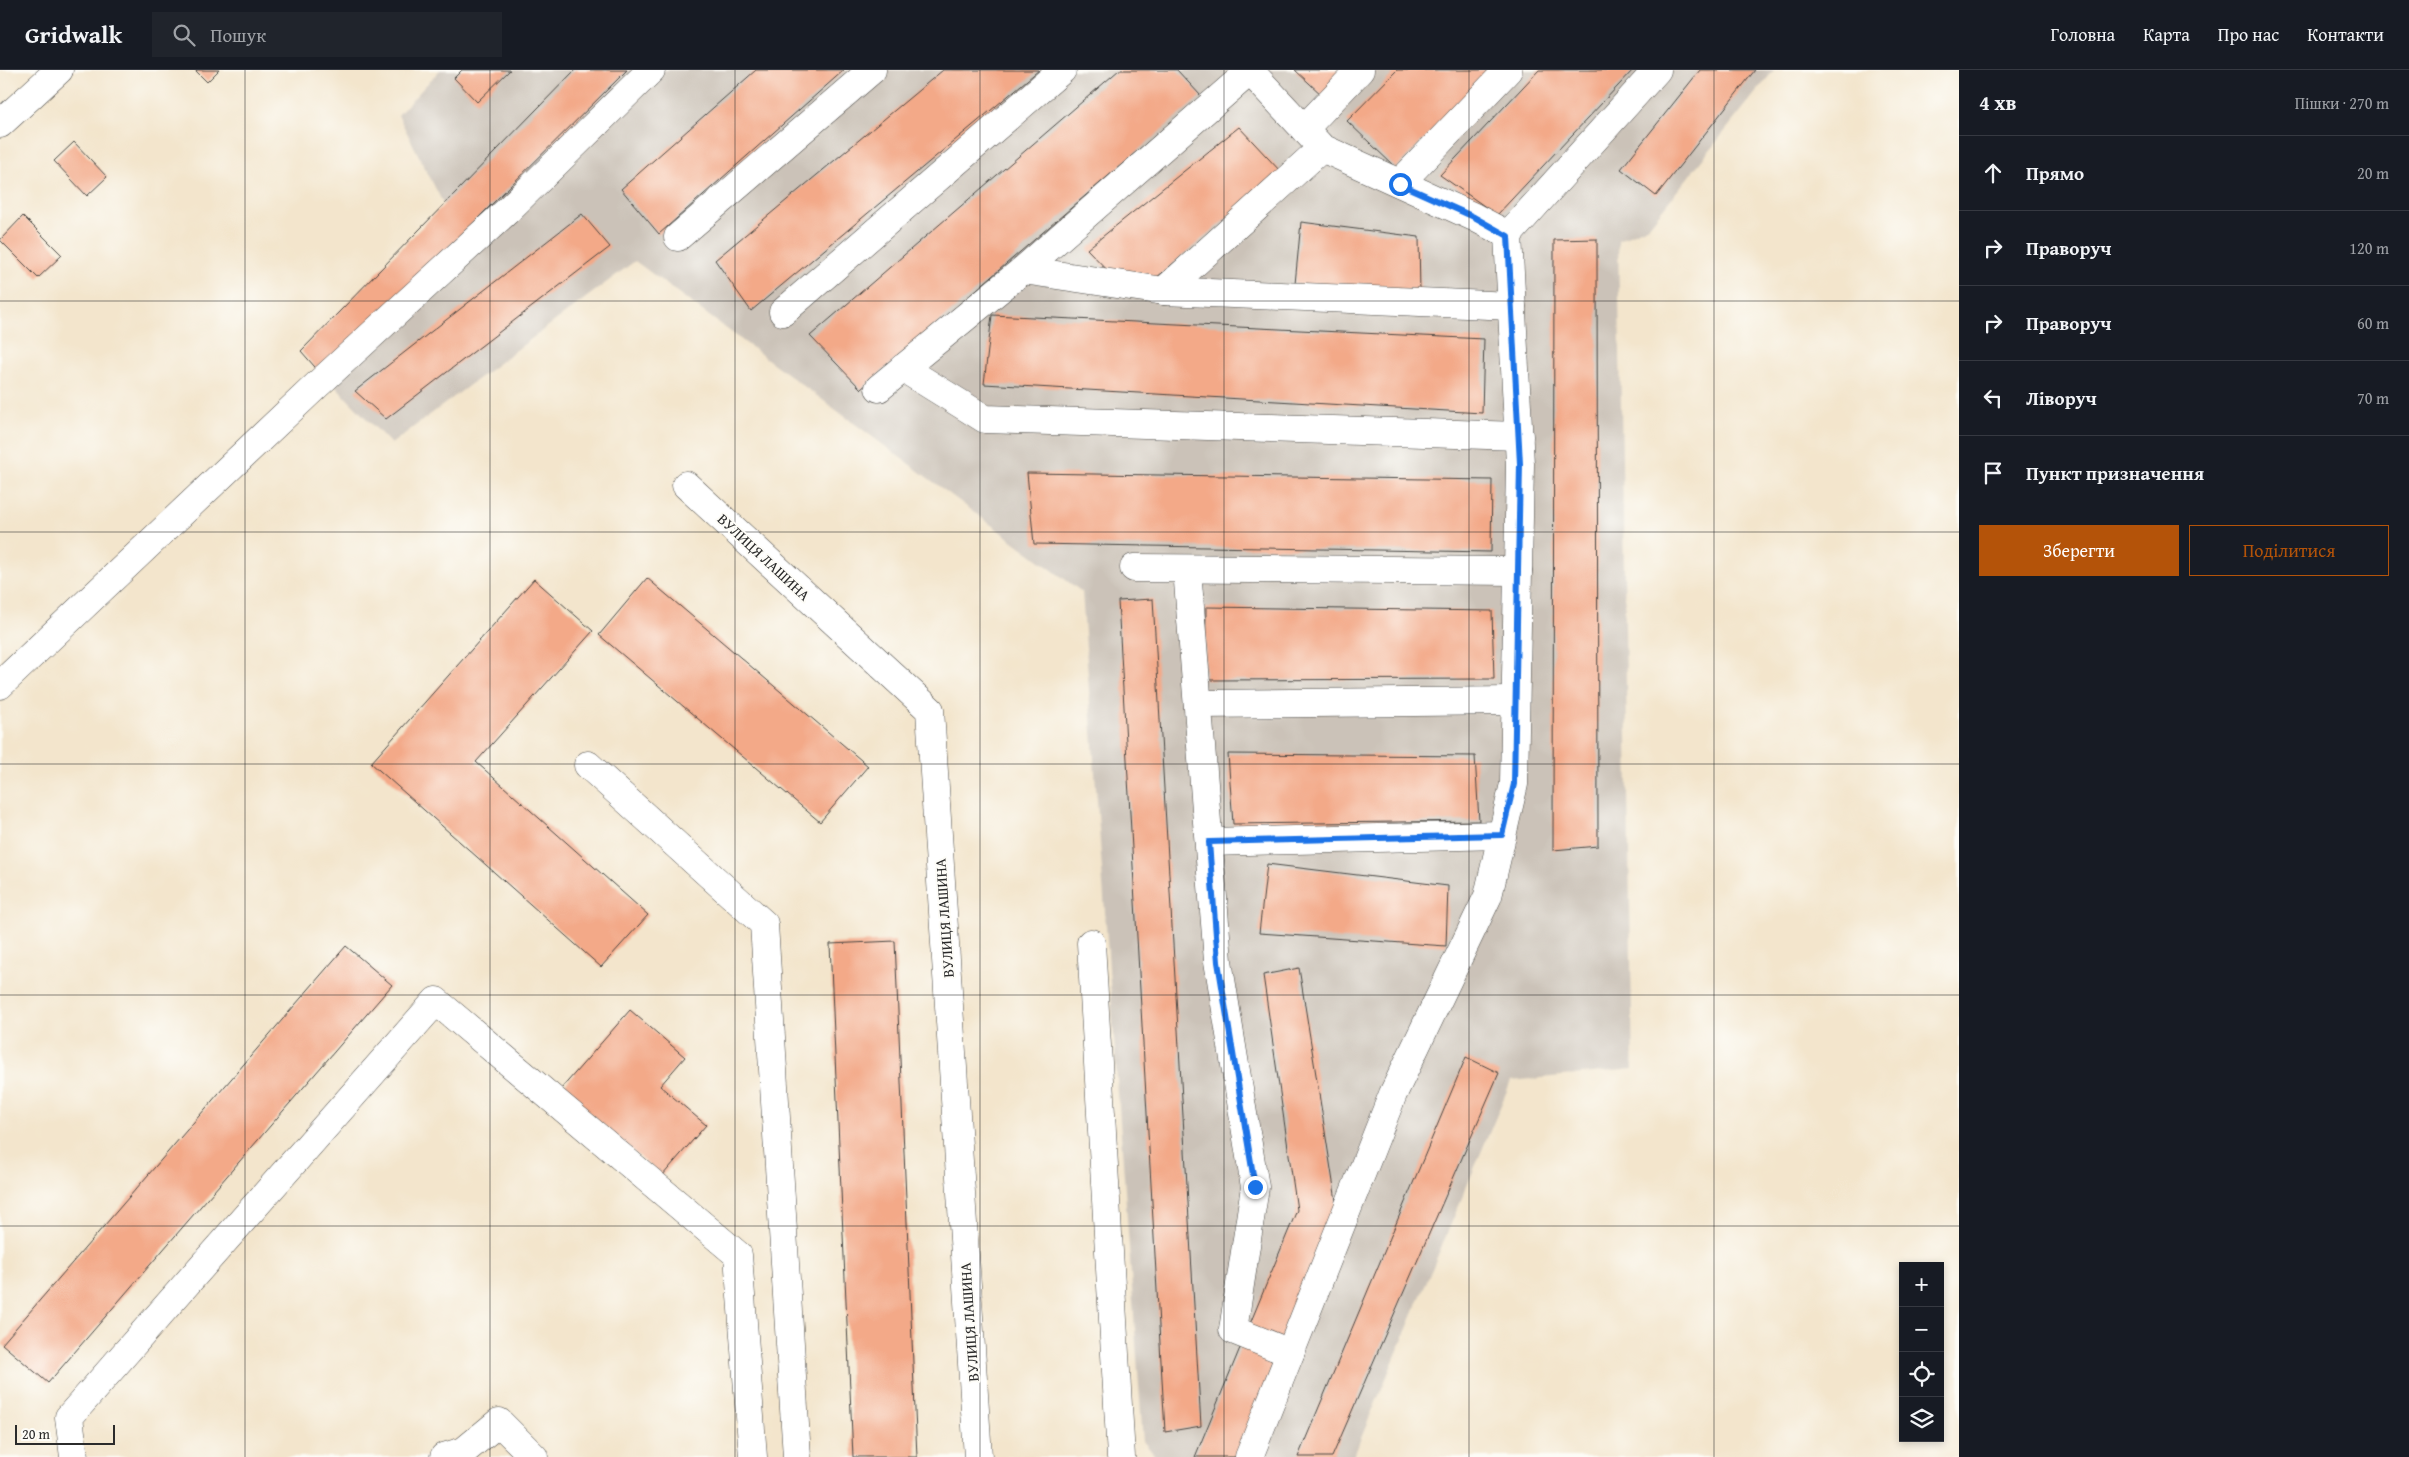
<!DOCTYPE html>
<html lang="uk">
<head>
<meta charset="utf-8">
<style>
  :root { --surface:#171b24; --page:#20242c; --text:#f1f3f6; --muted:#9ea1a6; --line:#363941; --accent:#b45309 }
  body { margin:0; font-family:"Gentium Book Plus",serif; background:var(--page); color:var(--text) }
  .controls { position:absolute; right:15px; bottom:15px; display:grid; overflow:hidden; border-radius:0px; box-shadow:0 2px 8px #0003 }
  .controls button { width:45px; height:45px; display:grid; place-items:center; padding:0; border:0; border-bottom:1px solid var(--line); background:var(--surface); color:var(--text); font:25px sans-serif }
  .scale { position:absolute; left:15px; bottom:12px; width:100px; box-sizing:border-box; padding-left:5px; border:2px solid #2b2b2b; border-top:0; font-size:14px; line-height:18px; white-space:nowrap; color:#2b2b2b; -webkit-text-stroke:4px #fdfcf7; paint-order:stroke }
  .stop { position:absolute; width:15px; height:15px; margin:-11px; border:4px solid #1a73e8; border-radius:50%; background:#fff }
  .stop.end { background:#1a73e8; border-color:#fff; box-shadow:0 1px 5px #0008 }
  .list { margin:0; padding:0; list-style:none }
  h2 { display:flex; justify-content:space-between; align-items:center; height:65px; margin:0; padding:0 20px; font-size:21px }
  h2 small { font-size:16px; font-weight:400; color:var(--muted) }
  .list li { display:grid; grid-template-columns:32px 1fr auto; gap:15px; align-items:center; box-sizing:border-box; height:75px; padding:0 20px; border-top:1px solid var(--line) }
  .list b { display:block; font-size:19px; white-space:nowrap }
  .list em { font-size:16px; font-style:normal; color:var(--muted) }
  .actions { display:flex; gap:10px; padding:15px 20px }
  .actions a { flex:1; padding:11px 0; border:1px solid var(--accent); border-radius:0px; text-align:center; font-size:18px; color:var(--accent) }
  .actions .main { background:var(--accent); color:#fff }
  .icon { flex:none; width:28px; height:28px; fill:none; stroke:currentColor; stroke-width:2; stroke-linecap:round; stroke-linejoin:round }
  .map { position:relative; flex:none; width:1959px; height:1387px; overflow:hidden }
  header { display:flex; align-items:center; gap:30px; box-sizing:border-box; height:70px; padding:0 25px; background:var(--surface); border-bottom:1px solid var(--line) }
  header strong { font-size:24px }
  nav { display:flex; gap:28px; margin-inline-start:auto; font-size:18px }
  .search { width:350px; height:45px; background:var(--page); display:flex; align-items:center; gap:12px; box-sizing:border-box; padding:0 18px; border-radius:0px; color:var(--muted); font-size:19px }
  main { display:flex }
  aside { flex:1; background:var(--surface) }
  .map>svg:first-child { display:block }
  .industrial { fill:#cbc2b8 }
  .building { fill:#f3a988 }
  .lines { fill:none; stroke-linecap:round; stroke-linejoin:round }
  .minor-casing { stroke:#494743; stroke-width:29 }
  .minor { stroke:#fff; stroke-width:28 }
  .route { stroke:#1a73e8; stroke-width:6 }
  .grid { fill:none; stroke:#2b2b2b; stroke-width:1; stroke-opacity:0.55 }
  .labels { text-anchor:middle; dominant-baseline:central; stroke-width:4; stroke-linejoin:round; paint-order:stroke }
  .street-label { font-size:15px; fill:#2b2b2b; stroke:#fdfcf7 }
</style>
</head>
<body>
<header>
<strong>Gridwalk</strong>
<div class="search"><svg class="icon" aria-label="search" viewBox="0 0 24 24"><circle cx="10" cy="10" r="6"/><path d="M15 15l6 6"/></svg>Пошук</div>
<nav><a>Головна</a><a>Карта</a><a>Про нас</a><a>Контакти</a></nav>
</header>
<main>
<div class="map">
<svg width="1959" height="1387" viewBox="0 0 1959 1387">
  <rect width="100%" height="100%" fill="#fdfcf7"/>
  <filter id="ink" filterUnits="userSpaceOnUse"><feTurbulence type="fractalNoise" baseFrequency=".02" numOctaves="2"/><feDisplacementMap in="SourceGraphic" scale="10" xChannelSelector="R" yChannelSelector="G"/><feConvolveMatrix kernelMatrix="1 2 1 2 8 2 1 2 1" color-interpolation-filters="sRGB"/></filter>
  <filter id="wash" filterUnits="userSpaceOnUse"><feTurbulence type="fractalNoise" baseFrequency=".0096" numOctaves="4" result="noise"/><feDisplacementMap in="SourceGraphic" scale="20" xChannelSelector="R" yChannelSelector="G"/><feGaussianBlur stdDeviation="1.12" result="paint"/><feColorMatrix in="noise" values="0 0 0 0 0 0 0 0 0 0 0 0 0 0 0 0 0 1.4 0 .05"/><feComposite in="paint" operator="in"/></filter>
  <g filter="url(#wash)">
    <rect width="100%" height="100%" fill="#f3e5cc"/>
    <!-- industrial -->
    <path class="industrial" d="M 440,0 L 1774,0 L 1649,156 L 1618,170 L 1633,999 L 1511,1011 L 1353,1387 L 1156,1387 L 1143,1371 L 1082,522 L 635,191 L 391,374 L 301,281 L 444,135 L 398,45 Z"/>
    <g id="blocks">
      <!-- building -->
      <g class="building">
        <path d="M 195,0 L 219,0 L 207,12 Z"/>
        <path d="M 462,0 L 510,0 L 477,32 L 454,8 Z"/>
        <path d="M 575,0 L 627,0 L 321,304 L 301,281 Z"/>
        <path d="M 756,0 L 844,0 L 659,164 L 621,119 Z"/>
        <path d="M 943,0 L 1039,0 L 751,241 L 715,190 Z"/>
        <path d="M 1119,0 L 1177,0 L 1201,26 L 861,319 L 810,266 Z"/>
        <path d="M 1295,0 L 1347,0 L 1323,26 Z"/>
        <path d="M 1397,0 L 1490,0 L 1396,98 L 1347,51 Z"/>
        <path d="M 1539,0 L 1633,0 L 1497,145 L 1440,105 Z"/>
        <path d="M 1700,0 L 1755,0 L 1656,126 L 1621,99 Z"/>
        <path d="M 1239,57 L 1281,102 L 1156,208 L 1113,206 L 1087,179 Z"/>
        <path d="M 74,72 L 107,107 L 87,126 L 54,91 Z"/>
        <path d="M 582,144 L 610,177 L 386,349 L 355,321 Z"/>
        <path d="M 23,146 L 62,185 L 38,208 L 0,170 Z"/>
        <path d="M 1301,152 L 1419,167 L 1420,223 L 1295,214 Z"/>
        <path d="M 1597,169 L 1598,776 L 1553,780 L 1554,170 Z"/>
        <path d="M 992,245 L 1484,269 L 1482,343 L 984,314 Z"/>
        <path d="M 1027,403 L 1492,410 L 1491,482 L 1034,474 Z"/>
        <path d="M 647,508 L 868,696 L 820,752 L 599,565 Z"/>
        <path d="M 534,509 L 593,561 L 476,692 L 648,845 L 601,897 L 371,693 Z"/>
        <path d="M 1153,529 L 1201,1356 L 1165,1362 L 1118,531 Z"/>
        <path d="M 1206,537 L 1492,541 L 1494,609 L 1205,610 Z"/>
        <path d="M 1228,684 L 1475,686 L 1479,751 L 1233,754 Z"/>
        <path d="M 1267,794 L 1448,816 L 1446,876 L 1259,863 Z"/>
        <path d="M 895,871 L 917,1387 L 853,1387 L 830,874 Z"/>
        <path d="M 346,876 L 392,915 L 48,1313 L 2,1274 Z"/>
        <path d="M 1299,898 L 1337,1137 L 1236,1387 L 1195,1387 L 1297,1140 L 1263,905 Z"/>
        <path d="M 630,940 L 685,987 L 660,1016 L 706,1055 L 662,1106 L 561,1019 Z"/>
        <path d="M 1466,987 L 1499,1003 L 1332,1387 L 1298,1387 Z"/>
      </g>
    </g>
  </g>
  <g filter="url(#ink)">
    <use href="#blocks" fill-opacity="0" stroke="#494743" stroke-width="1"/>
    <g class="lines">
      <!-- minor casing -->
      <g class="minor-casing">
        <g id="minor">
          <path d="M 1249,0 L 1322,78 L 1474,147 L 1508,165"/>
          <path d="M 0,54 L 59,0"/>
          <path d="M 1304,59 L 1360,0"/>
          <path d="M 1400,113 L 1508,0"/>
          <path d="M 678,167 L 872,0"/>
          <path d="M 1023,200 L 1164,221 L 1512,236"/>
          <path d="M 1164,221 L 1322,78"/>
          <path d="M 783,242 L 1062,0"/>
          <path d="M 903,298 L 985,349 L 1519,366"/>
          <path d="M 879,318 L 1023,200 L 1250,1"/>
          <path d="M 686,415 L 930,640 L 978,1387"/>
          <path d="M 1134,498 L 1518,501"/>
          <path d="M 1187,499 L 1218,891 L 1255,1117 L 1233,1260 L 1290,1283"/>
          <path d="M 0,615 L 317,315 L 507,141 L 651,0"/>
          <path d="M 1198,634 L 1515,631"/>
          <path d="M 588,695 L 764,854 L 797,1387"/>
          <path d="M 1209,772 L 1502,765"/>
          <path d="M 1091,873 L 1121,1387"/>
          <path d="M 74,1387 L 69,1347 L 436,931 L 738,1185 L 753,1387"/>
          <path d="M 444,1387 L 464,1381 L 499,1352 L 534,1387"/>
          <path d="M 1249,1387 L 1393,1024 L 1488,826 L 1514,714 L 1520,394 L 1508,165 L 1657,0"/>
        </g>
      </g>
      <!-- minor -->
      <use href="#minor" class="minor"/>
    </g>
  </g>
  <g class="lines" filter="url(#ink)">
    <!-- route -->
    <path class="route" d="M 1255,1117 L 1218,892 L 1209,772 L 1502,765 L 1514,714 L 1520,394 L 1508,166 L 1474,147 L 1400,114"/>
  </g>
  <!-- grid -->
  <path class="grid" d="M 245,0 L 245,1387M 490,0 L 490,1387M 735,0 L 735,1387M 980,0 L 980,1387M 1224,0 L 1224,1387M 1469,0 L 1469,1387M 1714,0 L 1714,1387M 0,231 L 1959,231M 0,462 L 1959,462M 0,694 L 1959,694M 0,925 L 1959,925M 0,1156 L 1959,1156"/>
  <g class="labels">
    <!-- street labels -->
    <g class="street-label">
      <text transform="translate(764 487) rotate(43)">ВУЛИЦЯ ЛАШИНА</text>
      <text transform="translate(944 848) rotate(-94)">ВУЛИЦЯ ЛАШИНА</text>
      <text transform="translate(969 1252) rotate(-94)">ВУЛИЦЯ ЛАШИНА</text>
    </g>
  </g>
</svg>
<div class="controls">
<button>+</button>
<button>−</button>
<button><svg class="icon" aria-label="locate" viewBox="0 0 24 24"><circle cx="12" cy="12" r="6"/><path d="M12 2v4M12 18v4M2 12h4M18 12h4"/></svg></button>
<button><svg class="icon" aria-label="layers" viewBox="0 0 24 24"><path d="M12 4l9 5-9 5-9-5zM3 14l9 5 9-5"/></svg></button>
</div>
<div class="scale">20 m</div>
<div class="stop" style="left:1400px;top:114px"></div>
<div class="stop end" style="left:1255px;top:1117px"></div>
</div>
<aside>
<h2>4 хв<small>Пішки · 270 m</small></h2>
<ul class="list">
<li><svg class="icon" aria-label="ahead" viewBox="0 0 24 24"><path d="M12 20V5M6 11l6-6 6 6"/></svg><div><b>Прямо</b></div><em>20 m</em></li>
<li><svg class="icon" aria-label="right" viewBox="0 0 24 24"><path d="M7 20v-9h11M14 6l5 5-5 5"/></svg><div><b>Праворуч</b></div><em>120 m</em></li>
<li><svg class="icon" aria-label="right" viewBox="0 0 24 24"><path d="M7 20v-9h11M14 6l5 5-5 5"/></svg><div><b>Праворуч</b></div><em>60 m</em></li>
<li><svg class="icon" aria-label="left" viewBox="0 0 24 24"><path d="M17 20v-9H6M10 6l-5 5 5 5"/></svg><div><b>Ліворуч</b></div><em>70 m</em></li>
<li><svg class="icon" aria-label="arrive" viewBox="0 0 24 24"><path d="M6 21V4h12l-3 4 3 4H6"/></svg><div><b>Пункт призначення</b></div></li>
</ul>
<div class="actions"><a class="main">Зберегти</a><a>Поділитися</a></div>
</aside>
</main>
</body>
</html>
